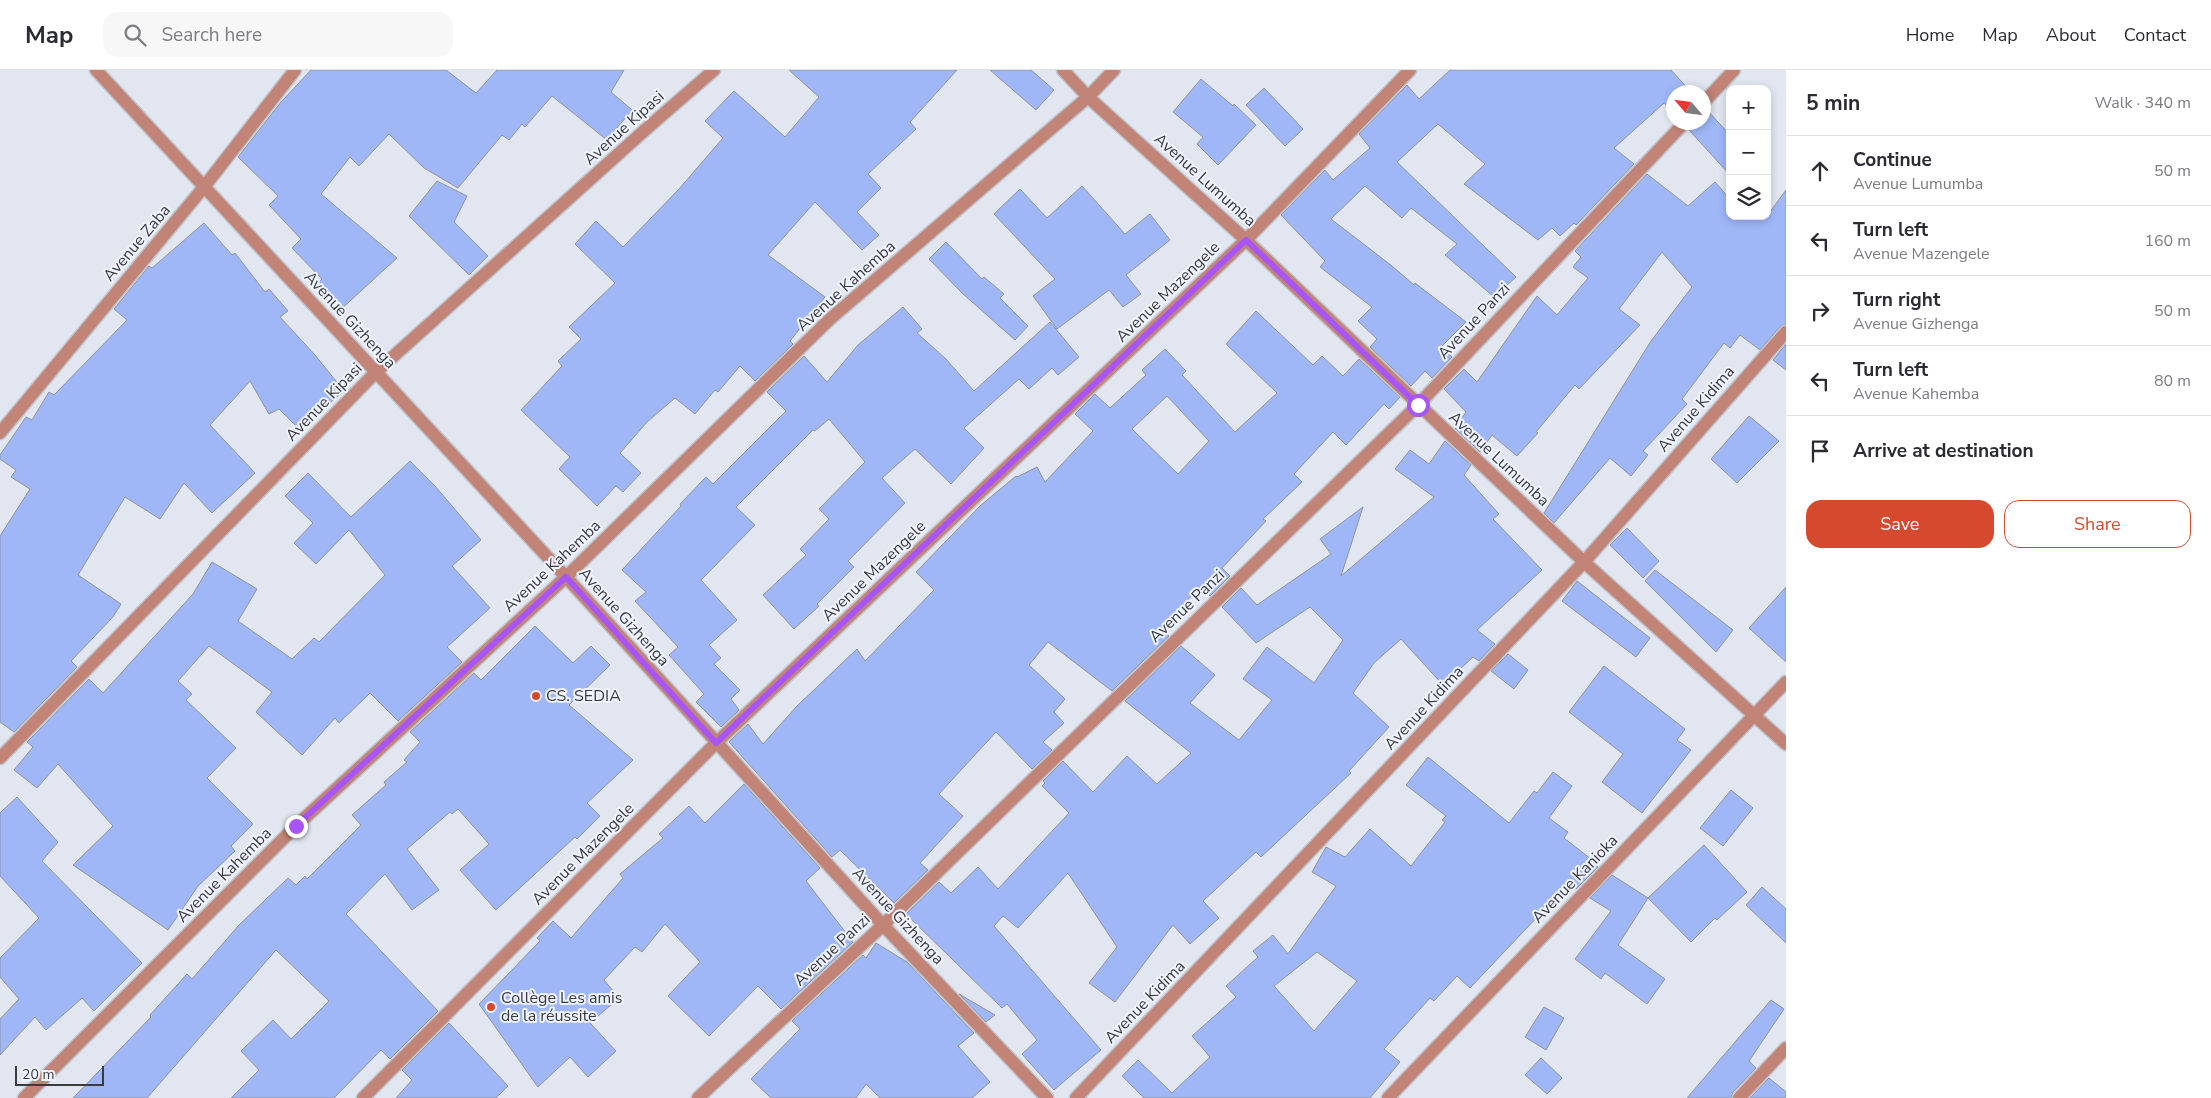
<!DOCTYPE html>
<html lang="en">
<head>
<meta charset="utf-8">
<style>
  :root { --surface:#fff; --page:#f7f7f7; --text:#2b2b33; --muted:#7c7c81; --line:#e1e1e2; --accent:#d54a2e }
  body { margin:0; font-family:"Nunito Sans",sans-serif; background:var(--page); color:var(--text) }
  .controls { position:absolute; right:15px; top:15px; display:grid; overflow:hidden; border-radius:10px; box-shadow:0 2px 8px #0003 }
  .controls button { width:45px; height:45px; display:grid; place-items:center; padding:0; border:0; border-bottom:1px solid var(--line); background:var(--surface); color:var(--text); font:25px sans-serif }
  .compass { position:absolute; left:1666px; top:15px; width:45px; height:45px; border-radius:50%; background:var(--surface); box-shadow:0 2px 8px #0003; rotate:298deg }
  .scale { position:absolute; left:15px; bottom:12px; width:89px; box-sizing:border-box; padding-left:5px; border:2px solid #393b3f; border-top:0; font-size:14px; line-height:18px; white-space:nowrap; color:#393b3f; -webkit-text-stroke:4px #eff3fd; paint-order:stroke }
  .stop { position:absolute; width:15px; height:15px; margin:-11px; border:4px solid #a855f7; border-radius:50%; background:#fff }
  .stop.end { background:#a855f7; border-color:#fff; box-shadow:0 1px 5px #0008 }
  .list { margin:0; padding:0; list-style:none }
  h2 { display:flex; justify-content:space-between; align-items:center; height:65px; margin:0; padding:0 20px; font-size:21px }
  h2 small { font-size:16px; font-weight:400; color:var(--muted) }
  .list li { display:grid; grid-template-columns:32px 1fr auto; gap:15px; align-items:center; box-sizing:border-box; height:70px; padding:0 20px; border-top:1px solid var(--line) }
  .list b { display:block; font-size:19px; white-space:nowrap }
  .list p { margin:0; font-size:16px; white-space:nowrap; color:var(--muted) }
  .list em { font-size:16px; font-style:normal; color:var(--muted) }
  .actions { display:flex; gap:10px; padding:15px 20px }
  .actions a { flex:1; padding:11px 0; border:1px solid var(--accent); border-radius:15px; text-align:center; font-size:18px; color:var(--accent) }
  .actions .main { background:var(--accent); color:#fff }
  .icon { flex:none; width:28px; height:28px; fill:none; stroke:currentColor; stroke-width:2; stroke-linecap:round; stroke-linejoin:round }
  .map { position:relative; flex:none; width:1786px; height:1028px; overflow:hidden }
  header { display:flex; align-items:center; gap:30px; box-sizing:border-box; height:70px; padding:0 25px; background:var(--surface); border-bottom:1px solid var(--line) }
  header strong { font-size:24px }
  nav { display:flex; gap:28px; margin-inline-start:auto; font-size:18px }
  .search { width:350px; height:45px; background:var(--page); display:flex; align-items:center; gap:12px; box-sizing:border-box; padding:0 18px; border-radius:15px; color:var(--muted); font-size:19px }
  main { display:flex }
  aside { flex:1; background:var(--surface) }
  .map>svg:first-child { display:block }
  .building { fill:#9fb7f7; stroke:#8f939c; fill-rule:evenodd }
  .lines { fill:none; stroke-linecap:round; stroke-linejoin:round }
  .minor-casing { stroke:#bfc4cd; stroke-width:15 }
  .minor { stroke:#c28476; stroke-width:12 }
  .route { stroke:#a855f7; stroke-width:6 }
  .poi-dot { fill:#d54a2e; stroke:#eff3fd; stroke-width:2 }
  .labels { text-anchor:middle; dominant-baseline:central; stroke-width:4; stroke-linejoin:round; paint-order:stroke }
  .street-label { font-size:16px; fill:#393b3f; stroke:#eff3fd }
  .poi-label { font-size:16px; fill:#393b3f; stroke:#eff3fd; text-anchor:start }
</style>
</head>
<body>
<header>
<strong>Map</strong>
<div class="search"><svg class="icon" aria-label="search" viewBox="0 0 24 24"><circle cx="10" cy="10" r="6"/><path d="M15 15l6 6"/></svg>Search here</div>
<nav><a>Home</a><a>Map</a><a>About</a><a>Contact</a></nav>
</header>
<main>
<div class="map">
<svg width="1786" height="1028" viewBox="0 0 1786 1028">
  <rect width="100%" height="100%" fill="#e1e6f0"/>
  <!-- building -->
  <g class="building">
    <path d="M 311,0 L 446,0 L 476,23 L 497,0 L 624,0 L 611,22 L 632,40 L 607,70 L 552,26 L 525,57 L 522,54 L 509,70 L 502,65 L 458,118 L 424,98 L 389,64 L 359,96 L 350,87 L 321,124 L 397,188 L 339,241 L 316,215 L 322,209 L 292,178 L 301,169 L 269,135 L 278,126 L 238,87 L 281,32 Z"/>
    <path d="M 789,0 L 957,0 L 910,52 L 916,59 L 868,104 L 881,118 L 857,142 L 879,165 L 862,180 L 815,132 L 768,185 L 825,227 L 790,271 L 793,274 L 755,311 L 740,296 L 718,322 L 715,320 L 695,344 L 675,328 L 647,352 L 620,383 L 641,403 L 623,422 L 616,416 L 597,436 L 559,399 L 570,387 L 521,340 L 562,296 L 558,291 L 581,269 L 569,257 L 615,213 L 575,174 L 596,151 L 623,177 L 679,119 L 723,68 L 705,51 L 734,21 L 785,67 L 819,27 Z"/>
    <path d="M 990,0 L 1031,0 L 1054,20 L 1036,40 Z"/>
    <path d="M 1450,0 L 1671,0 L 1691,22 L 1674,22 L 1674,43 L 1664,33 L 1614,78 L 1634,94 L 1576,155 L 1574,153 L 1560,166 L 1552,158 L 1538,170 L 1464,114 L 1485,94 L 1438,54 L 1397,92 L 1516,207 L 1494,227 L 1445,185 L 1457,174 L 1411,138 L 1402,148 L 1365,116 L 1331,149 L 1392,196 L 1414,215 L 1415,213 L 1466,252 L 1441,277 L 1452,287 L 1432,308 L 1425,301 L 1411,316 L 1370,277 L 1377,269 L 1358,251 L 1372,237 L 1320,197 L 1325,191 L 1281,145 L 1325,100 L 1333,110 L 1370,78 L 1359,64 L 1407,15 L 1419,29 Z"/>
    <path d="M 1201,9 L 1233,36 L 1234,34 L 1256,55 L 1218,95 L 1197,74 L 1203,67 L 1173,42 Z"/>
    <path d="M 1264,18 L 1303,59 L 1285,76 L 1246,35 Z"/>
    <path d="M 1704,40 L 1707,40 L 1730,65 L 1730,105 L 1689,60 L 1693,52 L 1704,52 Z"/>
    <path d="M 1647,104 L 1688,136 L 1715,112 L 1730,129 L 1730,149 L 1732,146 L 1767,146 L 1786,120 L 1786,254 L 1780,257 L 1760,280 L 1740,265 L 1730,278 L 1724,273 L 1682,329 L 1687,334 L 1643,381 L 1648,385 L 1631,406 L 1610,388 L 1554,453 L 1544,443 L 1651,271 L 1692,217 L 1662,182 L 1619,239 L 1640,255 L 1579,319 L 1575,315 L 1536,362 L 1538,363 L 1517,386 L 1492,365 L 1480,382 L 1455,358 L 1466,342 L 1444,319 L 1464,299 L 1477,312 L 1537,226 L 1557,245 L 1588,208 L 1573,197 L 1581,187 L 1575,181 Z"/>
    <path d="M 437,111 L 467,126 L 454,152 L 488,186 L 469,205 L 409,146 Z"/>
    <path d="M 1082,116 L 1125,164 L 1150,144 L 1170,170 L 1126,205 L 1141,224 L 1123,237 L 1109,220 L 1057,259 L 1033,226 L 1055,209 L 994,144 L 1020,119 L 1047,148 Z"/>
    <path d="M 204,153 L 232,185 L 235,183 L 265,222 L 269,219 L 288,241 L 280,247 L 315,285 L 344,321 L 299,359 L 279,339 L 269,344 L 250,311 L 210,355 L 255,403 L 212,443 L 184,413 L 160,449 L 125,427 L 78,505 L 121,534 L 113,547 L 71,591 L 77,597 L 14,662 L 0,652 L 0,466 L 30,419 L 11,407 L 16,400 L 0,389 L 0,385 L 26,347 L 32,350 L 49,322 L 54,325 L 127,250 L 114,239 L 149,196 L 152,198 Z"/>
    <path d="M 946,172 L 982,209 L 984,207 L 1004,224 L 1000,228 L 1028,256 L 1015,270 L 962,223 L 929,189 Z"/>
    <path d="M 903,237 L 922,259 L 917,263 L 946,289 L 974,321 L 1050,252 L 1079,287 L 1058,305 L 1052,298 L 1029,319 L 1019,309 L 964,358 L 984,378 L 951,414 L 915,379 L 882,408 L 905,433 L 848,491 L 854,497 L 817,534 L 819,536 L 794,559 L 763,525 L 806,485 L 800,479 L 829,449 L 819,439 L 865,392 L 829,349 L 815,361 L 813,360 L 736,437 L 755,455 L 701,510 L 737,550 L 709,575 L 721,588 L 714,594 L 740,620 L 731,629 L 739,640 L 721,657 L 696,632 L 704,624 L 669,585 L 678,577 L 635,531 L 646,522 L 622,500 L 681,436 L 680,434 L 706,407 L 713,414 L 786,341 L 767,322 L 804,286 L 827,312 L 858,275 Z"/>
    <path d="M 1256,241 L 1313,295 L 1322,286 L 1343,306 L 1359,289 L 1400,327 L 1389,339 L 1384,334 L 1346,375 L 1333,362 L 1294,404 L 1302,412 L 1263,449 L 1266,451 L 1222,498 L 1230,506 L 1210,526 L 1201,516 L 1161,558 L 1169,566 L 1112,621 L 1048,572 L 1029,595 L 1065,629 L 1054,642 L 1064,653 L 1043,672 L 1052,680 L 1032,699 L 996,662 L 939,724 L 963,746 L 920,793 L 928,800 L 894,833 L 840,780 L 832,787 L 729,672 L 748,654 L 763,674 L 797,636 L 857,579 L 865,591 L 934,520 L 916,502 L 981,435 L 1016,406 L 1017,407 L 1037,397 L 1045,412 L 1093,361 L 1075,344 L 1095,324 L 1110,338 L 1146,305 L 1142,300 L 1165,279 L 1186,301 L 1182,305 L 1235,362 L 1277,323 L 1226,274 ZM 1167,326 L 1209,371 L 1178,404 L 1132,359 Z"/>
    <path d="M 1786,274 L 1786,300 L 1773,290 Z"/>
    <path d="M 1749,346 L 1779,371 L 1737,413 L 1711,389 Z"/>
    <path d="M 1445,371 L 1471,395 L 1464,405 L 1499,444 L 1493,449 L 1542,500 L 1477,560 L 1495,574 L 1479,591 L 1473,587 L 1443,615 L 1401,569 L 1374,593 L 1353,623 L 1389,657 L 1349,701 L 1351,703 L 1261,787 L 1256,782 L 1203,831 L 1219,848 L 1190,874 L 1173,855 L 1115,932 L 1089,913 L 1117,877 L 1068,803 L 1018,858 L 1003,846 L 994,856 L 1101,980 L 1054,1020 L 1022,984 L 1037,970 L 1007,934 L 1002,938 L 906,844 L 939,812 L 951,823 L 978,797 L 998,819 L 1069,743 L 1042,716 L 1045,713 L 1043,711 L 1063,691 L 1093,722 L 1127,686 L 1157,714 L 1191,683 L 1125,631 L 1181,576 L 1215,605 L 1190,633 L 1239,670 L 1272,630 L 1243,609 L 1267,577 L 1314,613 L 1343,570 L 1310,537 L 1256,573 L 1222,537 L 1241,518 L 1257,535 L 1331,484 L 1320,469 L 1363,437 L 1341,506 L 1434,427 L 1395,399 L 1410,380 L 1429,394 Z"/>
    <path d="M 410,391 L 435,416 L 481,470 L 452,496 L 490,538 L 447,577 L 462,592 L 398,651 L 370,623 L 339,653 L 335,648 L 302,685 L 256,642 L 272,622 L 209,576 L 178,611 L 192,624 L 186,630 L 236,678 L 207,708 L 253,754 L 231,776 L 235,781 L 198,816 L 168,860 L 73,795 L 113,756 L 58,694 L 37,718 L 14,700 L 33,677 L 27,672 L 89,609 L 103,623 L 193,524 L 212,492 L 257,519 L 238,551 L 292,589 L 314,568 L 319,572 L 385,505 L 349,460 L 316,494 L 294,473 L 313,453 L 285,426 L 308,403 L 351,447 Z"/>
    <path d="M 1627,458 L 1659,491 L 1643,508 L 1610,475 Z"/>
    <path d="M 1655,500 L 1733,560 L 1716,582 L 1645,511 Z"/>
    <path d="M 1577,511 L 1650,568 L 1636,587 L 1562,531 Z"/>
    <path d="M 1786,517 L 1786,592 L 1749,558 Z"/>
    <path d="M 535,556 L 573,593 L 591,576 L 610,595 L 569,635 L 633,690 L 587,733 L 600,746 L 577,769 L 575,767 L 496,840 L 460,800 L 489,774 L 458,739 L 452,744 L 450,742 L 407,779 L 439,820 L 412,840 L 385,804 L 346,844 L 438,941 L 390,989 L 381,980 L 334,1028 L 231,1028 L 259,1000 L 241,981 L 273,950 L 291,969 L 329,931 L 276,880 L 147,1028 L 73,1028 L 151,947 L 150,945 L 187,904 L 192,909 L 239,855 L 288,808 L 296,815 L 305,806 L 307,809 L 361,755 L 352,745 L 386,715 L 384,712 L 407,692 L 404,690 L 420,672 L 410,662 L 474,603 L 481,610 Z"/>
    <path d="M 1508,584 L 1528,600 L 1514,619 L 1491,601 Z"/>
    <path d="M 1604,596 L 1685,659 L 1677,670 L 1691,680 L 1642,743 L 1602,712 L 1623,684 L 1569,642 Z"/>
    <path d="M 1428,687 L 1509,753 L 1534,721 L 1537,723 L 1553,702 L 1572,716 L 1549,748 L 1568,762 L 1564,768 L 1591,789 L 1589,791 L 1598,797 L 1576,819 L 1570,816 L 1562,826 L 1559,824 L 1470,918 L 1457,906 L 1434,931 L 1430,928 L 1384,979 L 1400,992 L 1370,1028 L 1144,1028 L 1122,1006 L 1138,990 L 1172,1023 L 1210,987 L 1192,966 L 1236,927 L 1226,916 L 1258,887 L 1253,881 L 1273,865 L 1288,884 L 1336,816 L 1312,802 L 1326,777 L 1345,787 L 1370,759 L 1411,796 L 1445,752 L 1442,750 L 1446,746 L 1406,715 ZM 1317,882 L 1357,911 L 1314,961 L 1274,916 Z"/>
    <path d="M 744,714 L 820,798 L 806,811 L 853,872 L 781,939 L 758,916 L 709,966 L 668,926 L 700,892 L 665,854 L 642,882 L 635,877 L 604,910 L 619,928 L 590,953 L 616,981 L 588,1007 L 570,987 L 538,1017 L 479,934 L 540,871 L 537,868 L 553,851 L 571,868 L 623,808 L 620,804 L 663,768 L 659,764 L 689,736 L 705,753 Z"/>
    <path d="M 1731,720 L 1753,738 L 1723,776 L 1700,758 Z"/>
    <path d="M 17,727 L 58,772 L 42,791 L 142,893 L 94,941 L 82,928 L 46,960 L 35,947 L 0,985 L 0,949 L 19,929 L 0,907 L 0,888 L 39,848 L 0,806 L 0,743 Z"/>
    <path d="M 1704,775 L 1747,822 L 1717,850 L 1715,848 L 1691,872 L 1648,828 L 1618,875 L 1665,909 L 1647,934 L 1605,903 L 1601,909 L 1575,889 L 1611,841 L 1590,828 L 1612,805 L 1648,828 Z"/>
    <path d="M 1762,817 L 1786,839 L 1786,873 L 1746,835 Z"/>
    <path d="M 876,873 L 907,892 L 974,963 L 958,976 L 990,1012 L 972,1028 L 880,1028 L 866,1014 L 856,1028 L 771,1028 L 751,1009 L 800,959 L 792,951 L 863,885 L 866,888 Z"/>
    <path d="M 959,924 L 995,945 L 986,952 Z"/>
    <path d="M 1771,930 L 1784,939 L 1749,991 L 1756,998 L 1733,1022 L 1731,1028 L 1687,1028 Z"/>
    <path d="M 1544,937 L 1564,948 L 1546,980 L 1525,967 Z"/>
    <path d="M 449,953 L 508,1016 L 496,1028 L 396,1028 L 412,1010 L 402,1000 Z"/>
    <path d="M 1541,988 L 1562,1008 L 1547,1024 L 1525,1005 Z"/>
    <path d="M 1769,1008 L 1786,1022 L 1786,1028 L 1750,1028 Z"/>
  </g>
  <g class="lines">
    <!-- minor casing -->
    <g class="minor-casing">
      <g id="minor">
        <path d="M 96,0 L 566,507 L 883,855 L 1047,1028"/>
        <path d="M 1063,0 L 1088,27 L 1246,170 L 1584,492 L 1786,674"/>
        <path d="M 1704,32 L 1734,0"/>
        <path d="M 0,363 L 204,117 L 295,0"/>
        <path d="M 0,688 L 376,302 L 645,60 L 714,0"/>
        <path d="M 24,1028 L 296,756 L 566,507 L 830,249 L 1088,27 L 1114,0"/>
        <path d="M 363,1028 L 716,673 L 1246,170 L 1410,0"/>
        <path d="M 698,1028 L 883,855 L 1418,335 L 1685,52"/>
        <path d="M 1076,1028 L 1584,492 L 1786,262"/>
        <path d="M 1388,1028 L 1786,612"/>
        <path d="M 1739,1028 L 1786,978"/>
      </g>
    </g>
    <!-- minor -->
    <use href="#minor" class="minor"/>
  </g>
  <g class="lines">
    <!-- route -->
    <path class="route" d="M 296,756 L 566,507 L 716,673 L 1246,170 L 1418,335"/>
  </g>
  <!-- markers -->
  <g class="poi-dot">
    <circle cx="536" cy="626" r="5"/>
    <circle cx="491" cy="937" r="5"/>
  </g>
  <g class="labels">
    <!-- street labels -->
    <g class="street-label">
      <text transform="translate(624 58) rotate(-42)">Avenue Kipasi</text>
      <text transform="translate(1205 110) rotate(42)">Avenue Lumumba</text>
      <text transform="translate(137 173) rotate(-50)">Avenue Zaba</text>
      <text transform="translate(846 216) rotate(-42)">Avenue Kahemba</text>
      <text transform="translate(1168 222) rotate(-44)">Avenue Mazengele</text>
      <text transform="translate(350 250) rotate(47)">Avenue Gizhenga</text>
      <text transform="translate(1474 251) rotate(-47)">Avenue Panzi</text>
      <text transform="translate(324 332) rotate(-46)">Avenue Kipasi</text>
      <text transform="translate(1696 339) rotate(-49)">Avenue Kidima</text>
      <text transform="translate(1499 389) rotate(43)">Avenue Lumumba</text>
      <text transform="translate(552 496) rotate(-43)">Avenue Kahemba</text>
      <text transform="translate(874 501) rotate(-44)">Avenue Mazengele</text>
      <text transform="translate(1187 536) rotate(-44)">Avenue Panzi</text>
      <text transform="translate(624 547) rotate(48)">Avenue Gizhenga</text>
      <text transform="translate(1424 638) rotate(-47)">Avenue Kidima</text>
      <text transform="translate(583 784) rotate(-45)">Avenue Mazengele</text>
      <text transform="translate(224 805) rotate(-45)">Avenue Kahemba</text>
      <text transform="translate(1575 809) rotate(-46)">Avenue Kanioka</text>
      <text transform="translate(898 846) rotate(47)">Avenue Gizhenga</text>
      <text transform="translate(832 880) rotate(-43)">Avenue Panzi</text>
      <text transform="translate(1145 932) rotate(-46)">Avenue Kidima</text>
    </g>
    <!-- poi labels -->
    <g class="poi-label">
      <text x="546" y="626">CS. SEDIA</text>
      <text x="501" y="928">Collège Les amis<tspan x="501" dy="18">de la réussite</tspan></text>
    </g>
  </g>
</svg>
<div class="controls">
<button>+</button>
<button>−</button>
<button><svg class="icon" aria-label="layers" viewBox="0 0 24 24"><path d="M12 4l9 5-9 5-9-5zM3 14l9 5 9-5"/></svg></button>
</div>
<svg class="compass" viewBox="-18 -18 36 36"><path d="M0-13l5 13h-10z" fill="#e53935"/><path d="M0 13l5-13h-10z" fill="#7c7c81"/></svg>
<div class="scale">20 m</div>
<div class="stop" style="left:1418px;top:335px"></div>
<div class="stop end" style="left:296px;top:756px"></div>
</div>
<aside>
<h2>5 min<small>Walk · 340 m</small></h2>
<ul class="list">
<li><svg class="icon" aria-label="ahead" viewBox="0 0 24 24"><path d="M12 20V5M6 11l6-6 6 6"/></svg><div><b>Continue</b><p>Avenue Lumumba</p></div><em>50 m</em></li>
<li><svg class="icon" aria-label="left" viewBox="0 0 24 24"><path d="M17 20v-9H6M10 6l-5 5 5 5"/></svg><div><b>Turn left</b><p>Avenue Mazengele</p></div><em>160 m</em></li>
<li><svg class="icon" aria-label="right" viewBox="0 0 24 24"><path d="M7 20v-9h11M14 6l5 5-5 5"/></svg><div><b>Turn right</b><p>Avenue Gizhenga</p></div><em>50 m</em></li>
<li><svg class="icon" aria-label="left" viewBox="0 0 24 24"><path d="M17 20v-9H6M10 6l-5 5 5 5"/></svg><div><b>Turn left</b><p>Avenue Kahemba</p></div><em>80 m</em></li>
<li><svg class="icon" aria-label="arrive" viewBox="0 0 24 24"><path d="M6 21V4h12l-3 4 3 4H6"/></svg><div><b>Arrive at destination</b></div></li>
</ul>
<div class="actions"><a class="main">Save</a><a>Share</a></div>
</aside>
</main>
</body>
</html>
